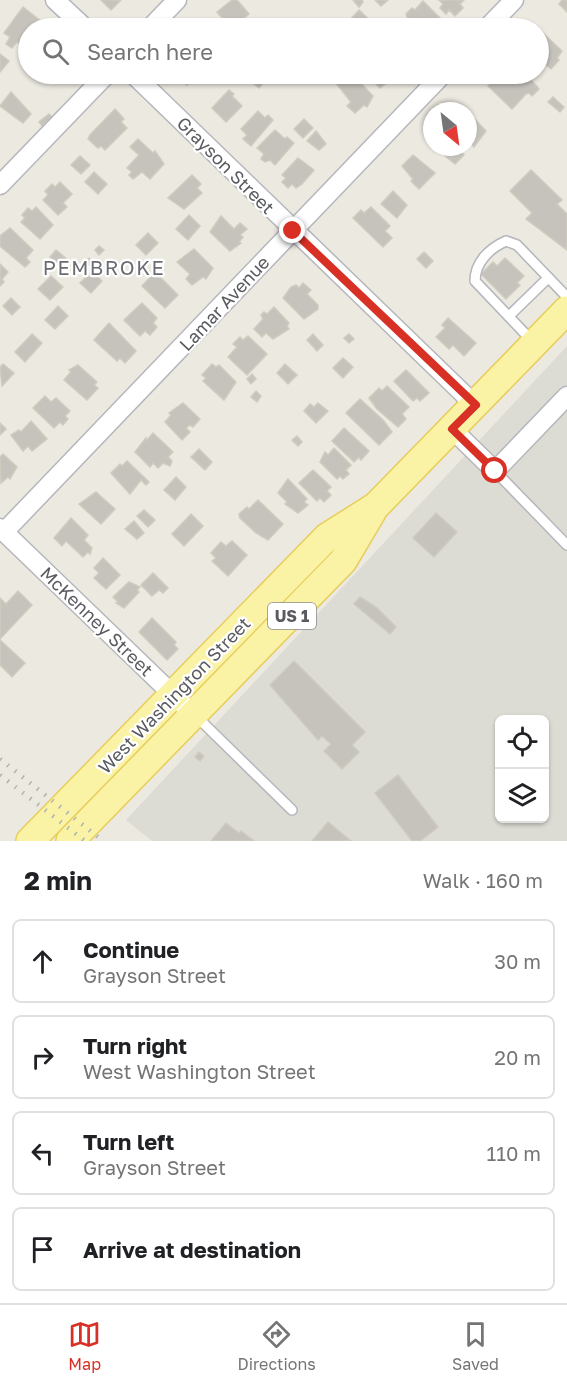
<!DOCTYPE html>
<html lang="en">
<head>
<meta charset="utf-8">
<style>
  :root { --surface:#fff; --page:#f6f6f6; --text:#202124; --muted:#757577; --line:#e0e0e0; --accent:#d93025 }
  body { margin:0; font-family:"Golos Text",sans-serif; background:var(--page); color:var(--text) }
  .controls { position:absolute; right:18px; bottom:18px; display:grid; overflow:hidden; border-radius:9px; box-shadow:0 2px 4px #0004 }
  .controls button { width:54px; height:54px; display:grid; place-items:center; padding:0; border:0; border-bottom:2px solid var(--line); background:var(--surface); color:var(--text); font:30px sans-serif }
  .compass { position:absolute; left:423px; top:102px; width:54px; height:54px; border-radius:50%; background:var(--surface); box-shadow:0 2px 4px #0004; rotate:151deg }
  .stop { position:absolute; width:18px; height:18px; margin:-14px; border:4px solid #d93025; border-radius:50%; background:#fff }
  .stop.end { background:#d93025; border-color:#fff; box-shadow:0 2px 6px #0008 }
  .list { margin:0; padding:0; list-style:none }
  h2 { display:flex; justify-content:space-between; align-items:center; height:78px; margin:0; padding:0 24px; font-size:26px }
  h2 small { font-size:20px; font-weight:400; color:var(--muted) }
  .list li { display:grid; grid-template-columns:39px 1fr auto; gap:18px; align-items:center; box-sizing:border-box; height:84px; margin:0 12px 12px; padding:0 12px; border:2px solid var(--line); border-radius:9px }
  .list b { display:block; font-size:22px; white-space:nowrap }
  .list p { margin:0; font-size:20px; white-space:nowrap; color:var(--muted) }
  .list em { font-size:20px; font-style:normal; color:var(--muted) }
  .icon { flex:none; width:33px; height:33px; fill:none; stroke:currentColor; stroke-width:2; stroke-linecap:round; stroke-linejoin:round }
  .map { position:relative; flex:none; width:567px; height:841px; overflow:hidden }
  .search { position:absolute; background:var(--surface); box-shadow:0 2px 4px #0004; left:18px; right:18px; top:18px; height:66px; display:flex; align-items:center; gap:15px; box-sizing:border-box; padding:0 21px; border-radius:33px; color:var(--muted); font-size:22px }
  .sheet { height:462px; background:var(--surface) }
  nav { display:flex; justify-content:space-around; align-items:center; box-sizing:border-box; height:84px; border-top:2px solid var(--line); background:var(--surface); font-size:16px; color:var(--muted) }
  nav a { display:grid; justify-items:center; gap:3px }
  nav .on { color:var(--accent) }
  .map>svg:first-child { display:block }
  .industrial { fill:#dcdbd4; fill-rule:evenodd }
  .building { fill:#c6c3bd; stroke:#cfcbbf; stroke-width:1.5 }
  .lines { fill:none; stroke-linecap:round; stroke-linejoin:round }
  .lane-casing { stroke:#b5b7bc; stroke-width:12 }
  .street-casing { stroke:#b5b7bc; stroke-width:21 }
  .primary-casing { stroke:#e8cd5b; stroke-width:30 }
  .lane { stroke:#fff; stroke-width:9 }
  .street { stroke:#fff; stroke-width:18 }
  .primary { stroke:#faf3a6; stroke-width:27 }
  .rail { stroke:#b1b2b2; stroke-width:4.5; stroke-dasharray:1.5 8; stroke-linecap:butt }
  .route { stroke:#d93025; stroke-width:8 }
  .labels { text-anchor:middle; dominant-baseline:central; stroke-width:4.5; stroke-linejoin:round; paint-order:stroke }
  .shield { fill:#fff; stroke:#8b8c90; stroke-width:1.5 }
  .shield-label { font-size:16px; font-weight:bold; fill:#595b60 }
  .street-label { font-size:18px; fill:#595b60; stroke:#fff }
  .neighbourhood-label { font-size:20px; letter-spacing:1.5px; fill:#6a6d72; stroke:#fff }
</style>
</head>
<body>
<div class="map">
<svg width="567" height="841" viewBox="0 0 567 841">
  <rect width="100%" height="100%" fill="#ebe9e0"/>
  <!-- industrial -->
  <path class="industrial" d="M 567,346 L 567,841 L 152,841 L 126,820 ZM 500,720 L 544,720 L 544,818 L 500,818 Z"/>
  <!-- building -->
  <g class="building">
    <path d="M 101,0 L 121,0 L 111,10 Z"/>
    <path d="M 232,0 L 237,0 L 249,14 L 240,22 L 243,28 L 231,28 L 217,12 Z"/>
    <path d="M 353,0 L 362,0 L 363,2 L 359,7 Z"/>
    <path d="M 375,0 L 388,0 L 381,6 Z"/>
    <path d="M 439,0 L 464,0 L 460,4 L 463,8 L 455,16 L 449,10 L 446,14 L 440,8 L 443,4 Z"/>
    <path d="M 562,0 L 567,0 L 567,12 L 559,4 Z"/>
    <path d="M 423,1 L 444,22 L 438,28 L 419,28 L 407,17 L 406,14 L 412,8 L 415,10 Z"/>
    <path d="M 23,7 L 42,22 L 38,28 L 28,28 L 28,52 L 17,42 L 12,48 L 6,44 L 10,37 L 4,33 Z"/>
    <path d="M 359,10 L 376,26 L 374,28 L 355,28 L 348,22 Z"/>
    <path d="M 275,19 L 284,28 L 270,28 L 268,26 Z"/>
    <path d="M 542,32 L 562,51 L 557,58 L 559,60 L 551,69 L 538,58 L 538,36 Z"/>
    <path d="M 0,54 L 9,61 L 0,72 Z"/>
    <path d="M 166,74 L 198,74 L 187,85 L 175,76 L 172,79 Z"/>
    <path d="M 300,74 L 304,78 L 299,83 L 295,79 Z"/>
    <path d="M 309,74 L 326,74 L 327,75 L 320,83 Z"/>
    <path d="M 366,74 L 398,74 L 380,88 Z"/>
    <path d="M 500,74 L 506,74 L 512,79 L 518,74 L 526,74 L 539,89 L 532,96 L 529,93 L 526,94 L 512,109 L 488,86 Z"/>
    <path d="M 343,75 L 351,83 L 356,78 L 373,96 L 367,107 L 364,105 L 355,113 L 347,106 L 351,102 L 336,83 Z"/>
    <path d="M 259,78 L 264,82 L 259,88 L 254,84 Z"/>
    <path d="M 229,90 L 234,94 L 232,96 L 242,106 L 226,122 L 212,108 Z"/>
    <path d="M 11,92 L 31,114 L 23,123 L 0,106 Z"/>
    <path d="M 553,97 L 564,107 L 560,112 L 548,102 Z"/>
    <path d="M 115,109 L 124,119 L 121,122 L 127,128 L 105,150 L 101,146 L 98,148 L 88,139 L 90,135 Z"/>
    <path d="M 258,111 L 265,118 L 268,115 L 273,120 L 251,146 L 243,139 L 247,135 L 241,129 Z"/>
    <path d="M 468,112 L 486,131 L 474,147 L 468,140 Z"/>
    <path d="M 49,114 L 52,117 L 42,126 L 39,122 Z"/>
    <path d="M 304,119 L 313,128 L 303,138 L 294,129 Z"/>
    <path d="M 275,130 L 285,139 L 287,137 L 294,143 L 275,165 L 270,160 L 265,162 L 261,159 L 264,154 L 257,148 Z"/>
    <path d="M 316,131 L 326,144 L 319,150 L 307,141 Z"/>
    <path d="M 138,139 L 153,153 L 155,151 L 164,164 L 150,179 L 142,172 L 133,179 L 129,175 L 132,172 L 127,168 L 139,155 L 130,147 Z"/>
    <path d="M 434,147 L 463,147 L 461,151 L 464,155 L 455,164 Z"/>
    <path d="M 413,155 L 435,173 L 419,189 L 411,181 L 413,179 L 402,166 Z"/>
    <path d="M 80,156 L 90,165 L 81,174 L 71,165 Z"/>
    <path d="M 298,158 L 314,170 L 302,184 L 296,188 L 292,184 L 288,188 L 282,182 L 286,178 L 282,175 Z"/>
    <path d="M 531,170 L 562,200 L 557,204 L 567,214 L 567,250 L 526,219 L 532,213 L 510,191 Z"/>
    <path d="M 94,172 L 107,184 L 98,194 L 85,182 Z"/>
    <path d="M 192,175 L 201,184 L 197,188 L 202,193 L 184,209 L 168,198 Z"/>
    <path d="M 60,182 L 72,194 L 63,203 L 67,207 L 58,215 L 43,200 L 48,195 L 45,191 L 52,184 L 55,187 Z"/>
    <path d="M 393,191 L 407,205 L 397,218 L 381,204 Z"/>
    <path d="M 36,207 L 53,225 L 40,239 L 21,222 L 25,218 L 22,215 L 28,208 L 32,211 Z"/>
    <path d="M 371,207 L 390,226 L 385,231 L 392,238 L 383,247 L 353,218 L 361,210 L 364,213 Z"/>
    <path d="M 189,215 L 200,226 L 188,240 L 176,229 Z"/>
    <path d="M 221,216 L 234,229 L 240,223 L 247,229 L 240,235 L 243,237 L 239,242 L 241,243 L 230,251 L 210,232 Z"/>
    <path d="M 10,228 L 33,250 L 26,258 L 30,262 L 25,267 L 0,246 L 0,236 Z"/>
    <path d="M 148,233 L 158,243 L 146,255 L 136,245 Z"/>
    <path d="M 99,246 L 104,250 L 99,255 L 95,250 Z"/>
    <path d="M 194,249 L 213,268 L 206,279 L 203,277 L 192,285 L 186,279 L 190,274 L 177,262 Z"/>
    <path d="M 56,250 L 68,260 L 61,267 L 50,257 Z"/>
    <path d="M 424,252 L 433,261 L 426,268 L 417,259 Z"/>
    <path d="M 89,258 L 92,262 L 87,267 L 83,263 Z"/>
    <path d="M 505,258 L 524,276 L 517,283 L 520,285 L 506,299 L 481,274 L 493,262 L 497,266 Z"/>
    <path d="M 0,264 L 8,272 L 2,279 L 4,282 L 0,286 Z"/>
    <path d="M 92,271 L 102,281 L 91,293 L 80,283 Z"/>
    <path d="M 155,272 L 178,295 L 165,308 L 142,286 Z"/>
    <path d="M 51,276 L 63,287 L 50,300 L 38,289 Z"/>
    <path d="M 303,283 L 311,290 L 307,294 L 318,305 L 318,309 L 304,319 L 283,298 L 291,287 L 296,285 L 299,288 Z"/>
    <path d="M 11,298 L 20,307 L 12,315 L 3,306 Z"/>
    <path d="M 142,303 L 157,318 L 153,323 L 157,327 L 150,335 L 145,331 L 140,336 L 124,320 Z"/>
    <path d="M 58,306 L 68,316 L 55,329 L 45,320 Z"/>
    <path d="M 274,307 L 289,323 L 287,326 L 289,329 L 273,339 L 266,333 L 262,337 L 254,329 L 263,319 L 261,315 L 264,312 L 267,314 Z"/>
    <path d="M 448,318 L 476,343 L 464,356 L 453,345 L 449,349 L 436,337 L 445,328 L 442,325 Z"/>
    <path d="M 109,323 L 136,351 L 125,363 L 120,358 L 117,361 L 94,340 Z"/>
    <path d="M 32,334 L 42,343 L 25,362 L 15,352 Z"/>
    <path d="M 313,334 L 323,345 L 317,351 L 307,340 Z"/>
    <path d="M 349,334 L 354,339 L 349,343 L 344,338 Z"/>
    <path d="M 248,336 L 267,354 L 247,375 L 228,357 L 237,347 L 233,344 L 240,337 L 243,340 Z"/>
    <path d="M 343,358 L 353,367 L 343,378 L 333,368 Z"/>
    <path d="M 3,364 L 14,373 L 2,386 L 0,367 Z"/>
    <path d="M 212,364 L 216,367 L 219,365 L 236,382 L 224,400 L 203,381 L 206,378 L 202,375 Z"/>
    <path d="M 285,364 L 297,375 L 288,384 L 277,373 Z"/>
    <path d="M 78,365 L 97,382 L 94,385 L 98,388 L 87,400 L 64,380 L 71,372 L 69,370 Z"/>
    <path d="M 406,370 L 429,393 L 420,401 L 417,398 L 413,401 L 394,381 Z"/>
    <path d="M 252,374 L 256,379 L 251,384 L 247,379 Z"/>
    <path d="M 387,386 L 409,407 L 402,414 L 406,419 L 398,427 L 377,409 L 369,398 L 379,388 L 382,391 Z"/>
    <path d="M 256,391 L 261,396 L 257,402 L 251,397 Z"/>
    <path d="M 45,396 L 51,402 L 56,398 L 70,411 L 65,416 L 68,419 L 63,425 L 60,422 L 54,428 L 33,408 Z"/>
    <path d="M 360,399 L 383,420 L 392,432 L 379,445 L 346,413 Z"/>
    <path d="M 183,403 L 200,419 L 193,427 L 190,425 L 186,428 L 190,432 L 182,440 L 165,422 L 171,415 L 169,413 Z"/>
    <path d="M 318,403 L 328,411 L 316,423 L 304,411 L 310,404 L 314,407 Z"/>
    <path d="M 31,421 L 47,439 L 32,451 L 28,446 L 23,451 L 11,435 L 19,430 L 21,432 Z"/>
    <path d="M 0,423 L 6,429 L 0,435 Z"/>
    <path d="M 344,428 L 369,451 L 361,460 L 359,457 L 354,462 L 332,441 Z"/>
    <path d="M 153,433 L 173,452 L 168,457 L 172,461 L 170,466 L 163,463 L 158,468 L 153,463 L 150,467 L 135,452 L 146,438 L 147,440 Z"/>
    <path d="M 297,436 L 302,442 L 298,446 L 292,440 Z"/>
    <path d="M 334,448 L 351,465 L 346,470 L 349,474 L 343,479 L 340,476 L 337,479 L 320,462 L 325,452 L 328,455 Z"/>
    <path d="M 199,449 L 212,462 L 205,470 L 191,457 Z"/>
    <path d="M 3,454 L 17,467 L 10,479 L 8,477 L 1,483 L 0,457 Z"/>
    <path d="M 127,461 L 149,482 L 146,485 L 141,480 L 130,494 L 111,473 L 120,464 L 122,466 Z"/>
    <path d="M 313,470 L 331,487 L 327,491 L 331,495 L 324,502 L 320,498 L 317,501 L 299,483 Z"/>
    <path d="M 176,477 L 186,487 L 175,500 L 164,490 Z"/>
    <path d="M 288,479 L 307,499 L 304,502 L 308,505 L 298,513 L 285,504 L 287,502 L 278,493 Z"/>
    <path d="M 96,492 L 115,509 L 101,524 L 79,504 Z"/>
    <path d="M 258,500 L 283,524 L 268,540 L 256,533 L 240,518 L 239,514 L 247,507 L 249,509 Z"/>
    <path d="M 144,510 L 155,520 L 148,527 L 137,516 Z"/>
    <path d="M 436,513 L 457,532 L 434,557 L 413,538 Z"/>
    <path d="M 191,514 L 203,526 L 184,546 L 172,534 Z"/>
    <path d="M 71,518 L 88,535 L 84,540 L 92,548 L 90,554 L 88,552 L 83,557 L 66,541 L 62,546 L 54,538 Z"/>
    <path d="M 134,521 L 144,533 L 137,539 L 125,529 Z"/>
    <path d="M 232,541 L 247,555 L 228,576 L 212,561 L 216,558 L 211,553 L 221,542 L 226,546 Z"/>
    <path d="M 103,558 L 120,575 L 106,589 L 94,578 L 99,573 L 94,568 Z"/>
    <path d="M 153,573 L 168,588 L 163,593 L 159,590 L 152,596 L 141,585 Z"/>
    <path d="M 129,582 L 140,587 L 137,590 L 139,592 L 124,608 L 116,603 L 118,602 L 113,597 Z"/>
    <path d="M 18,591 L 32,605 L 0,639 L 0,598 L 6,604 Z"/>
    <path d="M 360,597 L 376,607 L 396,627 L 390,634 L 354,604 Z"/>
    <path d="M 152,618 L 176,642 L 174,645 L 178,649 L 167,660 L 139,632 Z"/>
    <path d="M 0,640 L 25,663 L 12,677 L 0,665 Z"/>
    <path d="M 294,661 L 365,732 L 352,745 L 359,752 L 342,769 L 324,751 L 331,744 L 322,736 L 318,740 L 270,685 Z"/>
    <path d="M 199,752 L 204,756 L 200,761 L 195,757 Z"/>
    <path d="M 398,775 L 438,827 L 420,841 L 412,841 L 375,793 Z"/>
    <path d="M 328,822 L 351,841 L 312,841 Z"/>
    <path d="M 226,823 L 239,833 L 241,831 L 254,841 L 211,841 Z"/>
  </g>
  <g class="lines">
    <!-- lane casing -->
    <g class="lane-casing">
      <g id="lane">
        <path d="M 509,316 L 548,278"/>
        <path d="M 533,342 L 475,281 C 475,262 490,248 506,241 L 517,245 L 567,297"/>
        <path d="M 495,471 L 567,545"/>
        <path d="M 196,716 L 292,810"/>
      </g>
    </g>
    <!-- street casing -->
    <g class="street-casing">
      <g id="street">
        <path d="M 55,0 L 85,28"/>
        <path d="M 150,28 L 177,0"/>
        <path d="M 487,28 L 514,0"/>
        <path d="M 133,74 L 475,405"/>
        <path d="M 0,185 L 107,74"/>
        <path d="M 452,429 L 495,471 L 567,396"/>
        <path d="M 0,528 L 194,715"/>
        <path d="M 4,532 L 443,74"/>
      </g>
    </g>
    <!-- primary casing -->
    <g class="primary-casing">
      <g id="primary">
        <path d="M 30,841 L 327,537 L 376,506 L 567,310"/>
        <path d="M 70,841 L 343,561 L 372,512"/>
      </g>
    </g>
    <!-- lane -->
    <use href="#lane" class="lane"/>
    <!-- street -->
    <use href="#street" class="street"/>
    <!-- primary -->
    <use href="#primary" class="primary"/>
    <!-- rail -->
    <g class="rail">
      <path d="M 0,759 L 103,841"/>
      <path d="M 0,775 L 85,841"/>
    </g>
  </g>
  <g class="lines">
    <!-- route -->
    <path class="route" d="M 293,231 L 476,405 L 452,429 L 495,471"/>
  </g>
  <g class="labels">
    <!-- shield labels -->
    <rect class="shield" x="268" y="603" width="48" height="26" rx="4.5"/>
    <g class="shield-label">
      <text x="292" y="616">US 1</text>
    </g>
    <!-- street labels -->
    <g class="street-label">
      <text transform="translate(226 165) rotate(45)">Grayson Street</text>
      <text transform="translate(224 303) rotate(-47)">Lamar Avenue</text>
      <text transform="translate(97 621) rotate(44)">McKenney Street</text>
      <text transform="translate(174 695) rotate(-46)">West Washington Street</text>
    </g>
    <!-- neighbourhood labels -->
    <g class="neighbourhood-label">
      <text x="104" y="267">PEMBROKE</text>
    </g>
  </g>
</svg>
<div class="controls">
<button><svg class="icon" aria-label="locate" viewBox="0 0 24 24"><circle cx="12" cy="12" r="6"/><path d="M12 2v4M12 18v4M2 12h4M18 12h4"/></svg></button>
<button><svg class="icon" aria-label="layers" viewBox="0 0 24 24"><path d="M12 4l9 5-9 5-9-5zM3 14l9 5 9-5"/></svg></button>
</div>
<svg class="compass" viewBox="-18 -18 36 36"><path d="M0-13l5 13h-10z" fill="#e53935"/><path d="M0 13l5-13h-10z" fill="#757577"/></svg>
<div class="stop" style="left:495px;top:471px"></div>
<div class="stop end" style="left:293px;top:231px"></div>
<div class="search"><svg class="icon" aria-label="search" viewBox="0 0 24 24"><circle cx="10" cy="10" r="6"/><path d="M15 15l6 6"/></svg>Search here</div>
</div>
<section class="sheet">
<h2>2 min<small>Walk · 160 m</small></h2>
<ul class="list">
<li><svg class="icon" aria-label="ahead" viewBox="0 0 24 24"><path d="M12 20V5M6 11l6-6 6 6"/></svg><div><b>Continue</b><p>Grayson Street</p></div><em>30 m</em></li>
<li><svg class="icon" aria-label="right" viewBox="0 0 24 24"><path d="M7 20v-9h11M14 6l5 5-5 5"/></svg><div><b>Turn right</b><p>West Washington Street</p></div><em>20 m</em></li>
<li><svg class="icon" aria-label="left" viewBox="0 0 24 24"><path d="M17 20v-9H6M10 6l-5 5 5 5"/></svg><div><b>Turn left</b><p>Grayson Street</p></div><em>110 m</em></li>
<li><svg class="icon" aria-label="arrive" viewBox="0 0 24 24"><path d="M6 21V4h12l-3 4 3 4H6"/></svg><div><b>Arrive at destination</b></div></li>
</ul>
</section>
<nav>
<a class="on"><svg class="icon" aria-label="map" viewBox="0 0 24 24"><path d="M3 6l6-2 6 2 6-2v14l-6 2-6-2-6 2zM9 4v14M15 6v14"/></svg>Map</a>
<a><svg class="icon" aria-label="directions" viewBox="0 0 24 24"><path d="M12 3l9 9-9 9-9-9zM9 14v-3h6M13 9l2 2-2 2"/></svg>Directions</a>
<a><svg class="icon" aria-label="saved" viewBox="0 0 24 24"><path d="M7 4h10v16l-5-4-5 4z"/></svg>Saved</a>
</nav>
</body>
</html>
